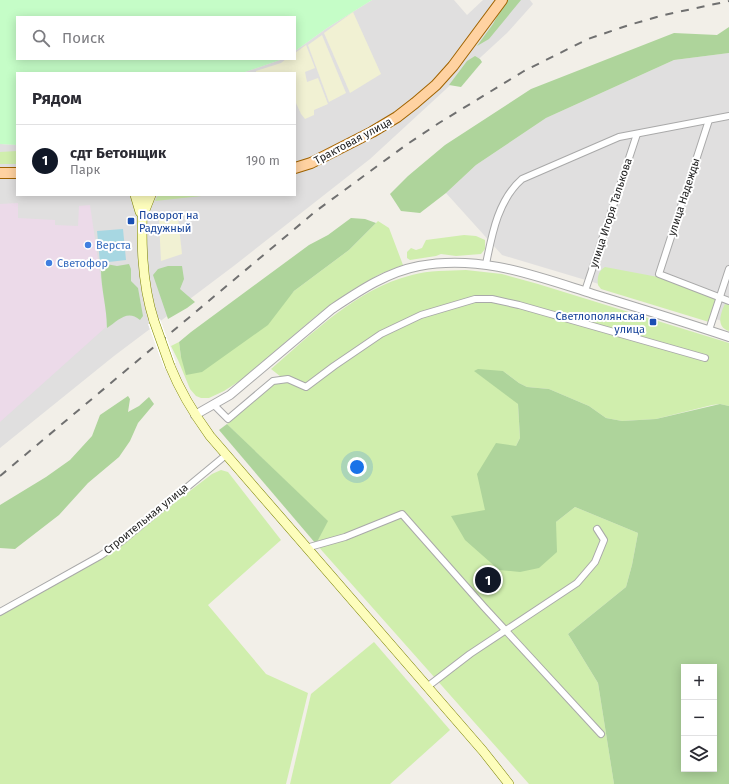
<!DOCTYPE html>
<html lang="ru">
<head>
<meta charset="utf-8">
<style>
  :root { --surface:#fff; --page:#f7f7f7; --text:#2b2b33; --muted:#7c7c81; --line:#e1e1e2; --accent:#111827 }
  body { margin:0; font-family:"Fira Sans",sans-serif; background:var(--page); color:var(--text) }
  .controls { position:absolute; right:12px; bottom:12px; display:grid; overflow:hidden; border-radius:0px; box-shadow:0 2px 10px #0003 }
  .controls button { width:36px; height:36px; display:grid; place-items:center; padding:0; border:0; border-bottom:1px solid var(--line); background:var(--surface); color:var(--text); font:20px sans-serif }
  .you { position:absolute; left:357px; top:467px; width:14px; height:14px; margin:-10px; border:3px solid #fff; border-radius:50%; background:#1a73e8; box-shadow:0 0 0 6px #1a73e833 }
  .badge { display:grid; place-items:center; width:26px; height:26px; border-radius:50%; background:var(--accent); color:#fff; font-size:13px; font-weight:700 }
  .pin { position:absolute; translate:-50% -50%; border:2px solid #fff; box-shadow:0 1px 4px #0006 }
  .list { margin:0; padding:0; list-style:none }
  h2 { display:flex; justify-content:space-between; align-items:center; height:52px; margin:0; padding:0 16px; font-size:17px }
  h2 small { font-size:13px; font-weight:400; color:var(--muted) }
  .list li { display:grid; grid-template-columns:26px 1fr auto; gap:12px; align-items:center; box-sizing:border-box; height:72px; padding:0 16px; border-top:1px solid var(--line) }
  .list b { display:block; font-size:15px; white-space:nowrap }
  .list p { margin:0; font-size:13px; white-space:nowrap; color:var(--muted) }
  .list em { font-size:13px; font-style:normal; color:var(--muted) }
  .icon { flex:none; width:22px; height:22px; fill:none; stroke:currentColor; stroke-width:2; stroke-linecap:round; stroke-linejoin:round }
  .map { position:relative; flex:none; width:729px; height:784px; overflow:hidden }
  .search { position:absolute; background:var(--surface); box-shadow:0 2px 10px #0003; left:16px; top:16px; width:280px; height:44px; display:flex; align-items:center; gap:10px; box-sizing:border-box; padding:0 14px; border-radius:0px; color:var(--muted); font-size:15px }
  .panel { position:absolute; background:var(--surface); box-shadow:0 2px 10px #0003; left:16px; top:72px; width:280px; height:124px; border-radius:0px }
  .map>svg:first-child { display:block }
  .residential { fill:#e0dfdf }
  .industrial { fill:#ecdae9 }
  .farmland { fill:#f1f1d3 }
  .grass { fill:#d0eead }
  .forest { fill:#aed49b; fill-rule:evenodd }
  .park { fill:#c5fdc7 }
  .water { fill:#a7d7e2 }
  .pier { fill:#fff }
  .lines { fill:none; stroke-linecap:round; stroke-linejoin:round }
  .minor-casing { stroke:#a9a9a9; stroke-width:8 }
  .tertiary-casing { stroke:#a9a9a9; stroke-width:10 }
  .secondary-casing { stroke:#7a8200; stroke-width:10 }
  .primary-casing { stroke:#a06300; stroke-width:12 }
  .minor { stroke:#fff; stroke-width:6 }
  .tertiary { stroke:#fff; stroke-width:8 }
  .secondary { stroke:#fdfdbc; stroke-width:9 }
  .primary { stroke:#ffd2a1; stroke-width:10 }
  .rail { stroke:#707070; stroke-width:2; stroke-dasharray:8 8; stroke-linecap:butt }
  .secondary-bridge-casing { stroke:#7a8200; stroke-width:10; stroke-linecap:butt }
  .secondary-bridge { stroke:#fdfdbc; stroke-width:9 }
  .transit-dot { fill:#1a4fb4; stroke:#fff; stroke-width:1.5 }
  .shop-dot { fill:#3f7fe0; stroke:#fff; stroke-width:1.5 }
  .labels { text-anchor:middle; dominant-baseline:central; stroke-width:4; stroke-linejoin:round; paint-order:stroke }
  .street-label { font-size:11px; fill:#222; stroke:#fff }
  .transit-label { font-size:11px; fill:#164399; stroke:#fff; text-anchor:start }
  .shop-label { font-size:11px; fill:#366cbe; stroke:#fff; text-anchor:start }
</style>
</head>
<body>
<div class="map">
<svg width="729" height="784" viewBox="0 0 729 784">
  <rect width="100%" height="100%" fill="#f2efe8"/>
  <!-- residential -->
  <g class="residential">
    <path d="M 372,0 L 454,0 L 467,15 L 483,0 L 530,0 L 533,4 L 507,33 L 370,159 L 235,265 L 114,356 L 0,448 L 0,144 L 17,145 L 17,195 L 295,195 L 295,73 L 242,73 L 283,59 L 295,59 L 295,51 L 327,28 Z"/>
    <path d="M 729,53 L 729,323 L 502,255 L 446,193 L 476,165 L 546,118 L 674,60 Z"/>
  </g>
  <!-- industrial -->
  <path class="industrial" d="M 18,203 L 18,218 L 55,220 L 55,225 L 78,226 L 79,206 L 90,205 L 106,314 L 106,327 L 0,422 L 0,204 Z"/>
  <!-- farmland -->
  <g class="farmland">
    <path d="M 353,12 L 381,74 L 350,93 L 324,33 Z"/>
    <path d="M 322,35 L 346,93 L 329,102 L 308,45 Z"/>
    <path d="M 306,45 L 315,68 L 305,72 L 307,82 L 318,78 L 328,104 L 314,110 L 314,115 L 305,119 L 301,114 L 296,103 L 295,103 L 295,73 L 256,73 L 256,71 L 281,63 L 286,59 L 295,59 L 295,53 Z"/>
    <path d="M 178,218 L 182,254 L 161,261 L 159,220 Z"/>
  </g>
  <!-- grass -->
  <g class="grass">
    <path d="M 17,151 L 17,164 L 0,164 L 0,152 Z"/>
    <path d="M 158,195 L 211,195 L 155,201 Z"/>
    <path d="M 378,221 L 389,228 L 403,265 L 380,274 L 349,292 L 316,316 L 241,380 L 224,391 L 209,398 L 201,398 L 196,396 L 190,389 L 178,360 L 171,346 L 179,342 L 181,357 L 285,301 L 294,291 L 349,250 Z"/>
    <path d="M 464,235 L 476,236 L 485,240 L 485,249 L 481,254 L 456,256 L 441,254 L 436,256 L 410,260 L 407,258 L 407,252 L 411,248 L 416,250 L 422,248 L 426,240 Z"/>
    <path d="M 605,267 L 658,277 L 715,298 L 715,305 L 709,322 L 601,289 L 598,285 C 597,278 598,271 605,267 Z"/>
    <path d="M 466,270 L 502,274 L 538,284 L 729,343 L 729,406 L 720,404 L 712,405 L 656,419 L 622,421 L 606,418 L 589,406 L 549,389 L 527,387 L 519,383 L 503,371 L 518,404 L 520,438 L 516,446 L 556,522 L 575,507 L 638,533 L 632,565 L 626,587 L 568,634 L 598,683 L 614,784 L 529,784 L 316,544 L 327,521 L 227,424 L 269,386 L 285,380 L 271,369 C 313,333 356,289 412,275 C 429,270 448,271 466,270 Z"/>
    <path d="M 725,304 L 729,305 L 729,331 C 716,327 720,314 725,304 Z"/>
    <path d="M 221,470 L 228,472 L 281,540 L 208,605 L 266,674 L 308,693 L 286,784 L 0,784 L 0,615 L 105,556 L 212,474 Z"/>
    <path d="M 374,642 L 450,730 L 390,784 L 290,784 L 311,694 Z"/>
  </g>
  <!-- forest -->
  <g class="forest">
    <path d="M 506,0 L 521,0 L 489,39 L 477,46 L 493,24 Z"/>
    <path d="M 729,27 L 729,53 L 674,60 L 546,118 L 476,165 L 446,193 L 420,213 L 401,211 L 390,194 L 408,176 L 445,145 L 531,89 L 674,33 L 717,35 Z"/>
    <path d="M 475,56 L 480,59 L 482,62 L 461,87 L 449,85 L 467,61 Z"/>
    <path d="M 351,218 L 365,219 L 376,223 L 349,250 L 294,291 L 268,325 L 202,372 L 186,375 L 181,357 L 179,342 L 191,332 L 309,245 L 328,235 Z"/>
    <path d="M 106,264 L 117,266 L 129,264 L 131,269 L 131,281 L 138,288 L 143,316 L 140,320 C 127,309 118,321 107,328 C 107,308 101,289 101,269 Z"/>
    <path d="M 168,266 L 182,266 L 184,279 L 180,289 L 195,302 L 187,308 L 168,319 L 153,275 L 158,269 Z"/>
    <path d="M 478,369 L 503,371 L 519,383 L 527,387 L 549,389 L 589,406 L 606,418 L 622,421 L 656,419 L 720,404 L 729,406 L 729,784 L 614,784 L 598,683 L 568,634 L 626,587 L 632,565 L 638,533 L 575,507 L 556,522 L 557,552 L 539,568 L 520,572 L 499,570 L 465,540 L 451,516 L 485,510 L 477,474 L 496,443 L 516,446 L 520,438 L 518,404 L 474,371 ZM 684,667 L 714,667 L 714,769 L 684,769 Z"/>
    <path d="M 128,396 L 130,399 L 128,412 L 139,406 L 149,397 L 154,404 L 138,423 L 130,441 L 119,457 L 88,483 L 59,515 L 15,549 L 0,548 L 0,505 L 46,477 L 70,460 L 92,436 L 100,415 Z"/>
    <path d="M 227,424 L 328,521 L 316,544 L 219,430 Z"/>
  </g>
  <!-- park -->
  <path class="park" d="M 0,0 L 372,0 L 327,28 L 295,51 L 295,17 L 17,17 L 17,59 L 283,59 L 242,73 L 17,73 L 17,145 L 0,144 Z"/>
  <!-- water -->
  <path class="water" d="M 123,229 L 126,260 L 100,263 L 97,231 Z"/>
  <!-- pier -->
  <path class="pier" d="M 160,319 L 176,363 L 164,368 L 148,324 Z"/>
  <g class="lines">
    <!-- minor casing -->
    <g class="minor-casing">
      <g id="minor">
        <path d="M 709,120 L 659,274 L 729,301"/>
        <path d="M 486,264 C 492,234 498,200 522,179 L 619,137 L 729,116"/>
        <path d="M 585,291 L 637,134"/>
        <path d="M 709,330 L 729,269"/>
        <path d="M 214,405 L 228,419 L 273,381 L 288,379 L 306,387 L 334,366 L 381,334 L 421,315 L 475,299 L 492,299 L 519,305 L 705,358"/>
        <path d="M 306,548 L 345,537 L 402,514 L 484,607 L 601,734"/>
        <path d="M 0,612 L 100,556 L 122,541 L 226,455"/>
        <path d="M 427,687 L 470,654 L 577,583 L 595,562 L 604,540 L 597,529"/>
      </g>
    </g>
    <!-- tertiary casing -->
    <g class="tertiary-casing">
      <path id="tertiary" d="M 195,415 L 230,395 L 332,309 C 359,291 387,272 419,266 C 480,254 536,276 593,294 C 639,308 684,322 729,337"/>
    </g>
    <!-- secondary casing -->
    <g class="secondary-casing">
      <g id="secondary">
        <path d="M 135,195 L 140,212"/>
        <path d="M 143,195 C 141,237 141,281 154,321"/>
        <path d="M 145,210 L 151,195"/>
        <path d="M 170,366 C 180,391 194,414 210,436 L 483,751 L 509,784"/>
      </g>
    </g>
    <!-- primary casing -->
    <g class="primary-casing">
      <g id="primary">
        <path d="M 295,168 L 311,163 L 372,132 L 397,117 L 415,103 L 436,85 L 453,66 L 502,0"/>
        <path d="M 0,173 L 17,173"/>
      </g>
    </g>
    <!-- minor -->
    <use href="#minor" class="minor"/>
    <!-- tertiary -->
    <use href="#tertiary" class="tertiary"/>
    <!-- secondary -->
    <use href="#secondary" class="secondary"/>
    <!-- primary -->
    <use href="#primary" class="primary"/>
    <!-- rail -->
    <path class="rail" d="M 0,476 L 316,211 L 406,145 L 439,123 L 524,71 L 588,39 L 629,25 L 664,15 L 729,1"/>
    <!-- secondary-bridge casing -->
    <g class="secondary-bridge-casing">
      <path id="secondary-bridge" d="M 154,321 L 170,366"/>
    </g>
    <!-- secondary-bridge -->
    <use href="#secondary-bridge" class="secondary-bridge"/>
  </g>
  <!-- markers -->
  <g class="transit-dot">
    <rect x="127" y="217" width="8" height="8" rx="2"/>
    <rect x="649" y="318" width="8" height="8" rx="2"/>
  </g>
  <g class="shop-dot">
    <circle cx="88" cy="245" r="4"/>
    <circle cx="49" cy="263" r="4"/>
  </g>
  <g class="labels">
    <!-- street labels -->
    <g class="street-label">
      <text transform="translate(353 141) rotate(-28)">Трактовая улица</text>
      <text transform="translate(684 197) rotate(-72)">улица Надежды</text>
      <text transform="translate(611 213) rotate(-72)">улица Игоря Талькова</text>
      <text transform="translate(146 519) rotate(-39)">Строительная улица</text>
    </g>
    <!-- transit labels -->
    <g class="transit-label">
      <text x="139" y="215">Поворот на<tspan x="139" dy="13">Радужный</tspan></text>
      <text x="645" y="316" text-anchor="end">Светлополянская<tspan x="645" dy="13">улица</tspan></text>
    </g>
    <!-- shop labels -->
    <g class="shop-label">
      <text x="96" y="245">Верста</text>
      <text x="57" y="263">Светофор</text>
    </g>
  </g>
</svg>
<div class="controls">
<button>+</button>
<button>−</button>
<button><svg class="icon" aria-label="layers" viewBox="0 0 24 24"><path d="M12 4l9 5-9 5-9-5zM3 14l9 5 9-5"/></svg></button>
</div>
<div class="you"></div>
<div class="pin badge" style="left:488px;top:580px">1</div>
<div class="search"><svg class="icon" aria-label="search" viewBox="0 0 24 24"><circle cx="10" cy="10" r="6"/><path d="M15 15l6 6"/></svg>Поиск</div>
<section class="panel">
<h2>Рядом<small></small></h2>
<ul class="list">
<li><span class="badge">1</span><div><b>сдт Бетонщик</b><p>Парк</p></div><em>190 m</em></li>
</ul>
</section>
</div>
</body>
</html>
